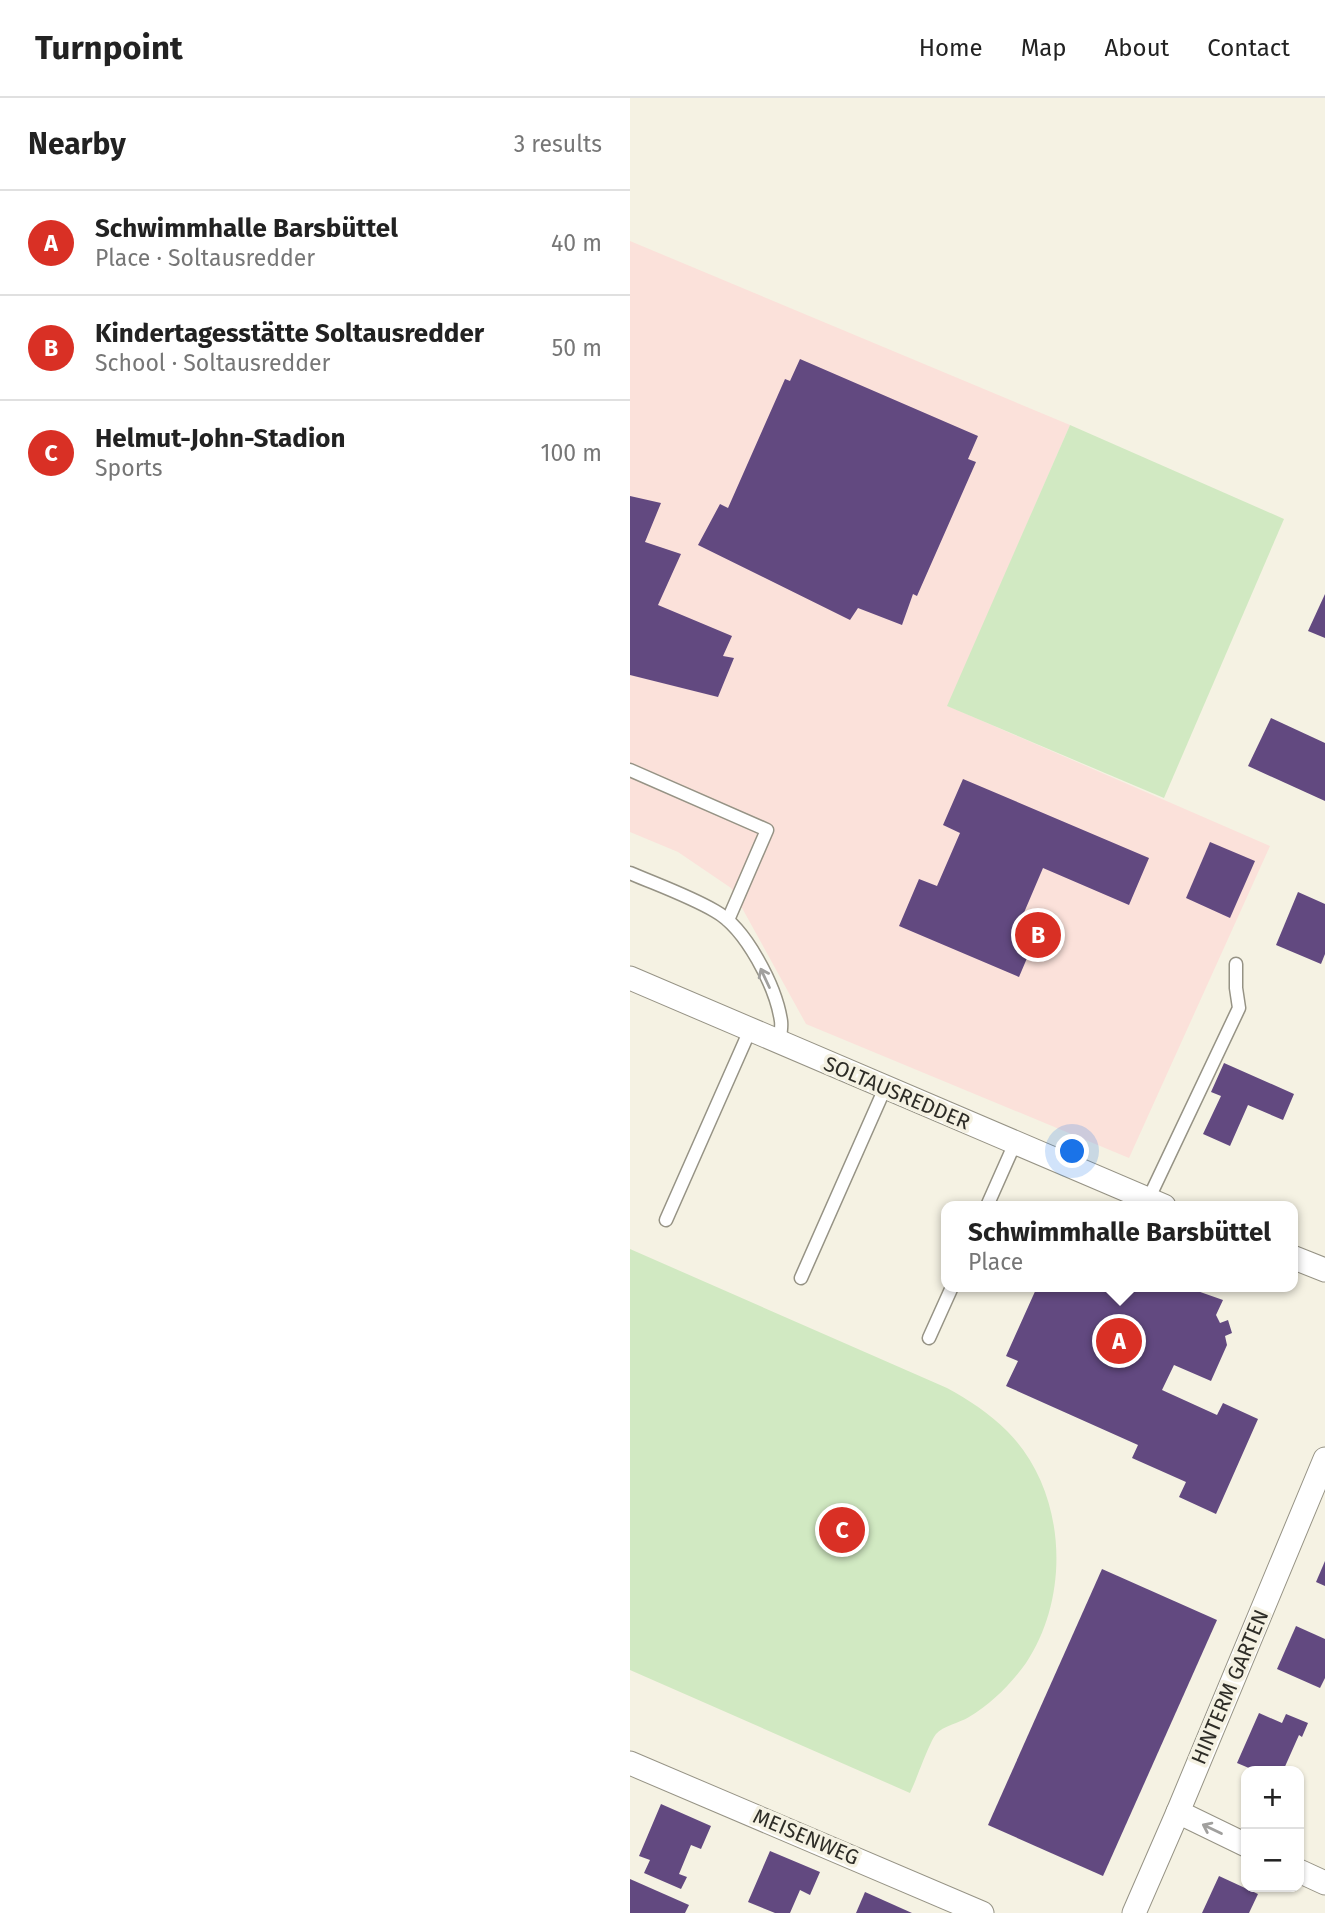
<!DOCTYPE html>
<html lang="en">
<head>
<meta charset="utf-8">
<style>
  :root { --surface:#fff; --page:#f2f2f2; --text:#222; --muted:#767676; --line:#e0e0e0; --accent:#d93025 }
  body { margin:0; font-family:"Fira Sans",sans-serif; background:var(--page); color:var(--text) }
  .controls { position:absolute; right:21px; bottom:21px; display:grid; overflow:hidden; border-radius:14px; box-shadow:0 2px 5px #0004 }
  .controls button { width:63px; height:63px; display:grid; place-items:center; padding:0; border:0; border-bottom:2px solid var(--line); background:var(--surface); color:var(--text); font:35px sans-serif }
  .you { position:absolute; left:443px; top:1054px; width:24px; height:24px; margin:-18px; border:5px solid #fff; border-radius:50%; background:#1a73e8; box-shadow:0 0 0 10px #1a73e833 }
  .badge { display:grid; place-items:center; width:46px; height:46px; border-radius:50%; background:var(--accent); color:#fff; font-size:23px; font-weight:700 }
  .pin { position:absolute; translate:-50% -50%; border:4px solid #fff; box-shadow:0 2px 7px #0006 }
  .popup { position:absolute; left:311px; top:1103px; width:357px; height:91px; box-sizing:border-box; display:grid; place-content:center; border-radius:14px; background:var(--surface); filter:drop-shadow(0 2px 5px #0005); font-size:23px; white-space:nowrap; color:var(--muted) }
  .popup b { font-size:26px; color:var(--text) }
  .popup::after { content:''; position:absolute; left:50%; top:100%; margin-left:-14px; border:14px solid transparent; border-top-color:var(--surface) }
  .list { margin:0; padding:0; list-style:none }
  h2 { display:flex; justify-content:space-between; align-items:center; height:91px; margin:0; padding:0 28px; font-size:30px }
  h2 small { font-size:23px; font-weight:400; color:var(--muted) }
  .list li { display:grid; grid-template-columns:46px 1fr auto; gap:21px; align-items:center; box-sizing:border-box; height:105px; padding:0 28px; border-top:2px solid var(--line) }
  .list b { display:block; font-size:26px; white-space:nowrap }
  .list p { margin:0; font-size:23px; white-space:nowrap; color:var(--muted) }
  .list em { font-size:23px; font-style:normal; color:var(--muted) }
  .map { position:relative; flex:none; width:695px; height:1815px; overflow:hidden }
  header { display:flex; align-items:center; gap:42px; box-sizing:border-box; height:98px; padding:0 35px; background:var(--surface); border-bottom:2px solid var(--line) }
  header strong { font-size:33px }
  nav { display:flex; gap:38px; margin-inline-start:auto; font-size:24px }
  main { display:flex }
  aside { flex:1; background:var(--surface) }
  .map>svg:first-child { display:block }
  .education { fill:#fbe1da }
  .green { fill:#d1e9c2 }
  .building { fill:#624980 }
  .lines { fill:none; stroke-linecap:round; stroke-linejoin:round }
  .lane-casing { stroke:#969385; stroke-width:15 }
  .street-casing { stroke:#969385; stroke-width:25 }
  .lane { stroke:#fff; stroke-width:12 }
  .street { stroke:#fff; stroke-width:23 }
  .oneway { stroke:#a1a09e }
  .labels { text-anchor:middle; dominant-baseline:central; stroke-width:7; stroke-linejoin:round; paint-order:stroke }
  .street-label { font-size:21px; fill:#2e2d27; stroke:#f5f2e3 }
</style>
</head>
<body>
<header>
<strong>Turnpoint</strong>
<nav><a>Home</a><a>Map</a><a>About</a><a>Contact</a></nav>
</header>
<main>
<aside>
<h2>Nearby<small>3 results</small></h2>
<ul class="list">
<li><span class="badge">A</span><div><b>Schwimmhalle Barsbüttel</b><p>Place · Soltausredder</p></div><em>40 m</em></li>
<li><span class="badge">B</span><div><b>Kindertagesstätte Soltausredder</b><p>School · Soltausredder</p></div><em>50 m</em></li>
<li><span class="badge">C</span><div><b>Helmut-John-Stadion</b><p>Sports</p></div><em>100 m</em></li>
</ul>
</aside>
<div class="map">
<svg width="695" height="1815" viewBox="0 0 695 1815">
  <rect width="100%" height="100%" fill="#f5f2e3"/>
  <!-- education -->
  <path class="education" d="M 0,143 L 440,327 L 318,608 L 640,748 L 499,1060 L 176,926 L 101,790 L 48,754 L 0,734 Z"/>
  <!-- green -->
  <g class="green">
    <path d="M 440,327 L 654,421 L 534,700 L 317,608 Z"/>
    <path d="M 0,1151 L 317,1290 C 339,1302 359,1315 377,1333 C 436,1392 442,1496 396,1565 C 381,1586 361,1606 339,1619 C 329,1625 313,1628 306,1636 C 299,1645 286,1683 280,1695 L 0,1572 Z"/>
  </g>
  <!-- building -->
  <g class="building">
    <path d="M 170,261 L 348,338 L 338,361 L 346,364 L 287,498 L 283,496 L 272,527 L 228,510 L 220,522 L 68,447 L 90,406 L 98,410 L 155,281 L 160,283 Z"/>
    <path d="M 0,398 L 31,405 L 15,444 L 51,456 L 28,507 L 102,538 L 93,558 L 104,560 L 88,599 L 0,577 Z"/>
    <path d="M 695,496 L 695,540 L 678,533 Z"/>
    <path d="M 641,620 L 695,645 L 695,703 L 618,668 Z"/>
    <path d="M 333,681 L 519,760 L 499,807 L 413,770 L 390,824 L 409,832 L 389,879 L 269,828 L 289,781 L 307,788 L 330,735 L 313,727 Z"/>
    <path d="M 580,744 L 625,763 L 600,820 L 556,800 Z"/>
    <path d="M 668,794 L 695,806 L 695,856 L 691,866 L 646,847 Z"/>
    <path d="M 594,965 L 664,996 L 653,1022 L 618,1007 L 600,1048 L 573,1036 L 591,998 L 581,994 Z"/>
    <path d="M 407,1189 L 556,1189 L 593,1202 L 586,1217 L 590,1225 L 598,1222 L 602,1235 L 595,1238 L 597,1247 L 581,1283 L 544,1267 L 532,1292 L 587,1317 L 593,1305 L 628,1321 L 586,1416 L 549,1399 L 556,1384 L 502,1360 L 508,1347 L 376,1288 L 388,1263 L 376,1258 Z"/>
    <path d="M 695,1463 L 695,1488 L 686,1484 Z"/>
    <path d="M 472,1471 L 587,1522 L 473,1778 L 358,1727 Z"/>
    <path d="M 666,1528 L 695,1541 L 695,1580 L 690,1590 L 647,1571 Z"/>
    <path d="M 629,1615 L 652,1625 L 656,1616 L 678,1625 L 672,1639 L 669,1637 L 653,1673 L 626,1673 L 607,1665 Z"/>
    <path d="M 31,1706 L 81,1728 L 71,1751 L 61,1747 L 49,1776 L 57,1779 L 51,1791 L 14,1775 L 20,1762 L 9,1758 Z"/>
    <path d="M 140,1753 L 190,1774 L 180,1797 L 170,1792 L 160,1815 L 145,1815 L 118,1804 Z"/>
    <path d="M 589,1778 L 628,1796 L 619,1815 L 572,1815 Z"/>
    <path d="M 0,1781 L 59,1807 L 55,1815 L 0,1815 Z"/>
    <path d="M 235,1794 L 282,1815 L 226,1815 Z"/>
  </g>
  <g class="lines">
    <!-- lane casing -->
    <g class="lane-casing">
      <g id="lane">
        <path d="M 0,672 L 137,732 L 98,822"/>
        <path d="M 0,775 C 28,787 59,798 85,813 C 116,830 146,889 151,923 C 152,930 150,938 149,945"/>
        <path d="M 518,1102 L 609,910 L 606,890 L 606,866"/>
        <path d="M 357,1108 L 385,1045"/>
        <path d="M 36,1122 L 120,932"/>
        <path d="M 171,1180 L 255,990"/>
        <path d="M 299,1240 L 322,1189"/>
      </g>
    </g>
    <!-- street casing -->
    <g class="street-casing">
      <g id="street">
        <path d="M 0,880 L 534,1108"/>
        <path d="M 662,1159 L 695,1172"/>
        <path d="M 0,1665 L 352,1815"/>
        <path d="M 548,1714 L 616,1747"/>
        <path d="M 669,1773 L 695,1785"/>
        <path d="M 504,1815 L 548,1714 L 695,1361"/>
      </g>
    </g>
    <!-- lane -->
    <use href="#lane" class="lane"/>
    <!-- street -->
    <use href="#street" class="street"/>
  </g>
  <!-- one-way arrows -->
  <defs><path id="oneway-shaft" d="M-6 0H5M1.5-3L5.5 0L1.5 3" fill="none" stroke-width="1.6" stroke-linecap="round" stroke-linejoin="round" transform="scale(1.75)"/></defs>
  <g class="oneway">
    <use href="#oneway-shaft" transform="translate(135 880) rotate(-115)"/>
    <use href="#oneway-shaft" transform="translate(582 1731) rotate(-154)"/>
  </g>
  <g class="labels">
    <!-- street labels -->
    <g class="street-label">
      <text transform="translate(267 995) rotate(23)">SOLTAUSREDDER</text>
      <text transform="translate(600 1589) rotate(-67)">HINTERM GARTEN</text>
      <text transform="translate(176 1739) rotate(23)">MEISENWEG</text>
    </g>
  </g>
</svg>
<div class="controls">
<button>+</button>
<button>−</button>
</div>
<div class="you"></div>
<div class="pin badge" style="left:489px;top:1243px">A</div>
<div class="popup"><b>Schwimmhalle Barsbüttel</b>Place</div>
<div class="pin badge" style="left:408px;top:837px">B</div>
<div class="pin badge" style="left:212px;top:1432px">C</div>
</div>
</main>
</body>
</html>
